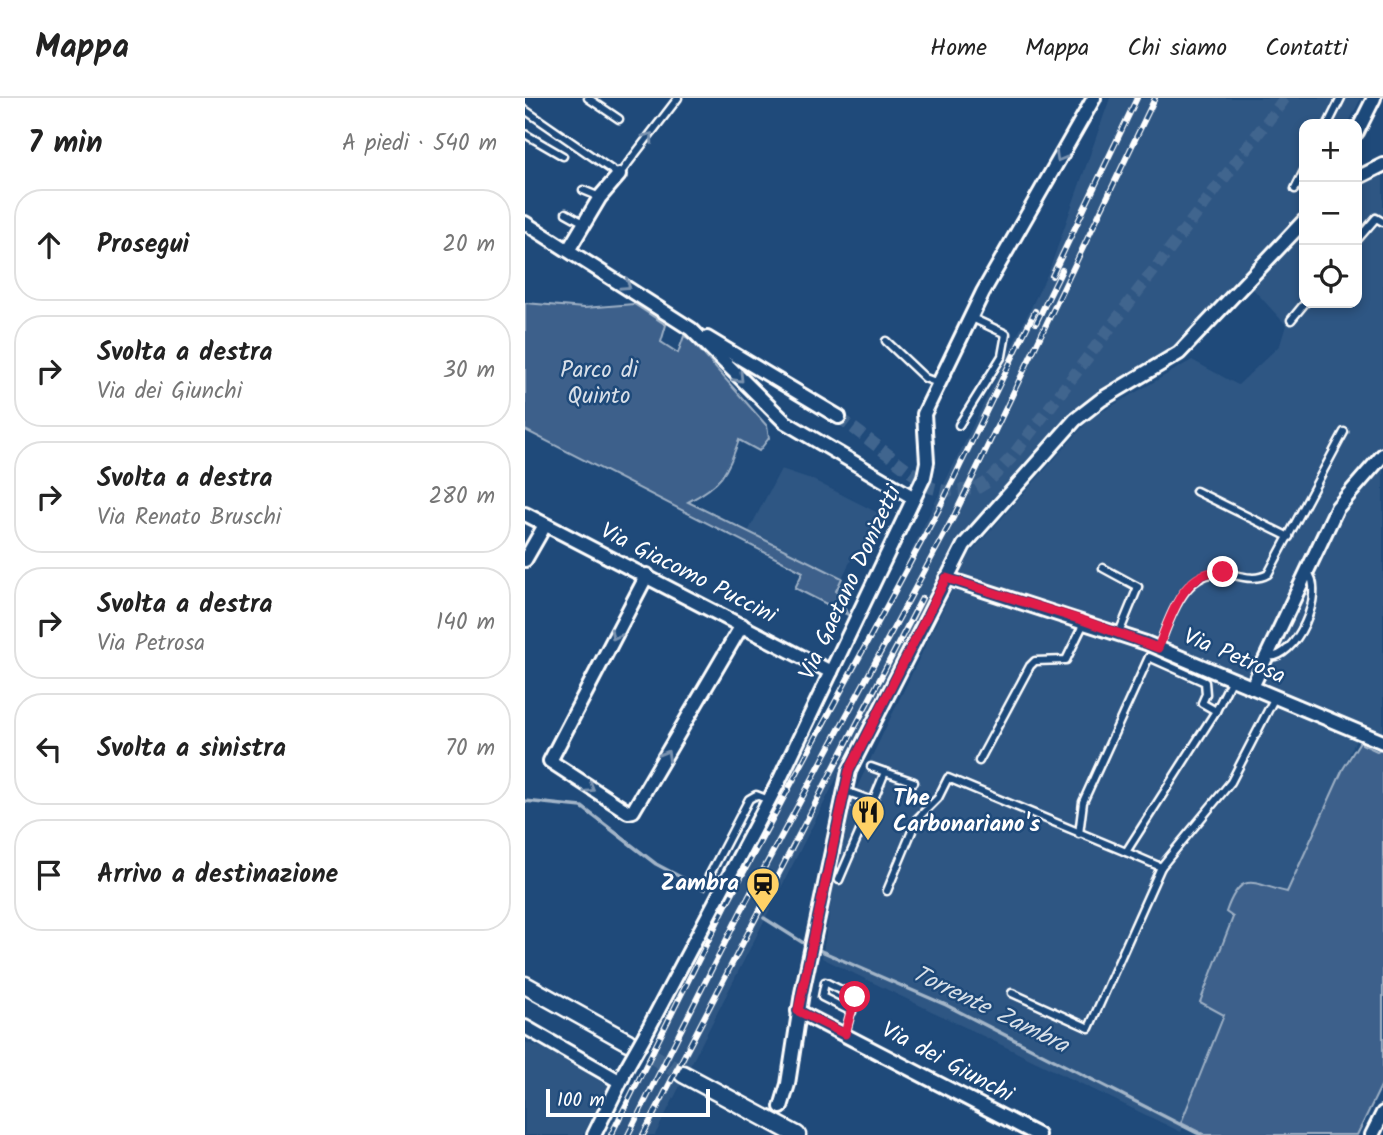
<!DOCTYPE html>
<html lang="it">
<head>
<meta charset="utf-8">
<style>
  :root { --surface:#fff; --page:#f2f2f2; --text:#222; --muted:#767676; --line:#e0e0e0 }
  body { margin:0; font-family:Kalam,sans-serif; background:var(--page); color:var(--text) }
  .controls { position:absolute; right:21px; top:21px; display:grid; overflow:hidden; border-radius:14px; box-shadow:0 4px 10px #0003 }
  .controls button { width:63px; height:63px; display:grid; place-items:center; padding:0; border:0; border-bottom:2px solid var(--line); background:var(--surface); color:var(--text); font:35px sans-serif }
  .scale { position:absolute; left:21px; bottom:18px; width:164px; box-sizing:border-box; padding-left:7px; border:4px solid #fff; border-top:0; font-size:19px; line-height:24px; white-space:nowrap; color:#fff; -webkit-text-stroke:5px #1f4a7a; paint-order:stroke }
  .stop { position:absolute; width:21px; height:21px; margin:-16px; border:5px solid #e11d48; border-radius:50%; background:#fff }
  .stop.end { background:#e11d48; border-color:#fff; box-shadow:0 2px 7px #0008 }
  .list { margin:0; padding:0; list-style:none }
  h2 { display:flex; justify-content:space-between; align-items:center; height:91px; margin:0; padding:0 28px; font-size:30px }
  h2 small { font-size:23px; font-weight:400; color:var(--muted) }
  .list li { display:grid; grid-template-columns:46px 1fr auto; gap:21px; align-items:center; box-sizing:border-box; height:112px; margin:0 14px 14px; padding:0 14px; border:2px solid var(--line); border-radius:28px }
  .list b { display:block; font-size:26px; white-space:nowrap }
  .list p { margin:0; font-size:23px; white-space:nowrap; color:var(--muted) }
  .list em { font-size:23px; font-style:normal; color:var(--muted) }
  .icon { flex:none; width:38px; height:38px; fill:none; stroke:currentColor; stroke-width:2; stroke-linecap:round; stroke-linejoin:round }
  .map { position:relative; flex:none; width:858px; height:1037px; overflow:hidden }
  header { display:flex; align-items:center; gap:42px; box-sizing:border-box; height:98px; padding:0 35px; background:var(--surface); border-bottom:2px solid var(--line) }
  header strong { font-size:33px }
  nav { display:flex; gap:38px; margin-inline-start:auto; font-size:24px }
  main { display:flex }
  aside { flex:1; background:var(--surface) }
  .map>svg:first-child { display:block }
  .built { fill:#2e5683 }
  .green { fill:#3c618b; stroke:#9eb0c5; stroke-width:2 }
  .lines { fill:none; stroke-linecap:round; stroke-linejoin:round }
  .stream { stroke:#a3b5c8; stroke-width:3.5 }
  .minor-tunnel { stroke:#41658e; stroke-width:12; stroke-dasharray:12 6; stroke-linecap:butt }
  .tertiary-tunnel { stroke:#41658e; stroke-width:16; stroke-dasharray:16 8; stroke-linecap:butt }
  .service-casing { stroke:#fff; stroke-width:11 }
  .minor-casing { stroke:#fff; stroke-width:18 }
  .tertiary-casing { stroke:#fff; stroke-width:21 }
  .service { stroke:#1f4a7a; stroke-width:6 }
  .minor { stroke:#1f4a7a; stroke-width:12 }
  .tertiary { stroke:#1f4a7a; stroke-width:16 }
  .rail-casing { stroke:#fff; stroke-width:6 }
  .rail { stroke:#1f4a7a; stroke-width:3.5; stroke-dasharray:10; stroke-linecap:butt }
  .minor-bridge-casing { stroke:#fff; stroke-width:18; stroke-linecap:butt }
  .minor-bridge { stroke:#1f4a7a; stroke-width:12 }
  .oneway { stroke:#7992af }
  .route { stroke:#e11d48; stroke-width:9 }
  .labels { text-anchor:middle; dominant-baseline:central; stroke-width:5; stroke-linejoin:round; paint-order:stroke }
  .park-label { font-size:23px; fill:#d8dfe8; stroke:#1f4a7a }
  .street-label { font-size:23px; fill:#fff; stroke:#1f4a7a }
  .poi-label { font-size:23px; font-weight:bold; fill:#fff; stroke:#1f4a7a; text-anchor:start }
  .water-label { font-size:24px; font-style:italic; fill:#d8e0e8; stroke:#1f4a7a }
</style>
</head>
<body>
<header>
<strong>Mappa</strong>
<nav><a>Home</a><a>Mappa</a><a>Chi siamo</a><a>Contatti</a></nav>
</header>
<main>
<aside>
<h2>7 min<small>A piedi · 540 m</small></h2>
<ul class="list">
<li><svg class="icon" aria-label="ahead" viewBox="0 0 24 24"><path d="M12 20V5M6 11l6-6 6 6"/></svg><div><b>Prosegui</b></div><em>20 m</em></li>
<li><svg class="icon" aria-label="right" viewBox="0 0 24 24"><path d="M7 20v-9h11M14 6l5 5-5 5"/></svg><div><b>Svolta a destra</b><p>Via dei Giunchi</p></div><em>30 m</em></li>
<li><svg class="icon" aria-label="right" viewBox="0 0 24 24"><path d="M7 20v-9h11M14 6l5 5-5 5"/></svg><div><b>Svolta a destra</b><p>Via Renato Bruschi</p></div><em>280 m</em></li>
<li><svg class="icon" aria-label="right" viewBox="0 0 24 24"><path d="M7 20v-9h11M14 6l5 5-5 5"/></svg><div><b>Svolta a destra</b><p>Via Petrosa</p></div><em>140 m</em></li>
<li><svg class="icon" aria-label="left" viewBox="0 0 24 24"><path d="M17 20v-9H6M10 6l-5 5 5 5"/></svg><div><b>Svolta a sinistra</b></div><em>70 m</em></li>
<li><svg class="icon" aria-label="arrive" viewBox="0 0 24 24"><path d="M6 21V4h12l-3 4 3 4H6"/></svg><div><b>Arrivo a destinazione</b></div></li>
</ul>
</aside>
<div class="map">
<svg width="858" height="1037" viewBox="0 0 858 1037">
  <rect width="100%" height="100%" fill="#1f4a7a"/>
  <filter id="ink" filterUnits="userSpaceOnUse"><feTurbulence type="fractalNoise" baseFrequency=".0143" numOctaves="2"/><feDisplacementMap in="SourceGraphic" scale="14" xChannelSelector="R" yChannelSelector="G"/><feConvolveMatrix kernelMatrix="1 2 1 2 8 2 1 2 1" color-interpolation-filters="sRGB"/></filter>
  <g filter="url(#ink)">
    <!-- built -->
    <g class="built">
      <path d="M 585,0 L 836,0 L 823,26 L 779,26 L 779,205 L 832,205 L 832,70 L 858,57 L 858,640 L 836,631 L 705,915 L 656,1034 L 297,860 L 321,712 L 444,457 L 566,320 L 667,262 L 713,287 L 755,247 L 761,227 L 719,181 L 638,259 L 561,303 L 435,438 L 130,1037 L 81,1037 L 334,559 L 524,173 Z"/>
      <path d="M 256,371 L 286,381 L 357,417 L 340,456 L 328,458 L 317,480 L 223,434 Z"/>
      <path d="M 0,944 L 26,953 L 83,988 L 58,1037 L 0,1037 Z"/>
    </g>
    <!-- green -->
    <g class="green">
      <path d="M 0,205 L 59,210 L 109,206 L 141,227 L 136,244 L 153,255 L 159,238 L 166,242 L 242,328 L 244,340 L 234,353 L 214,342 C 201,377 197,386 163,404 L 317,480 L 311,493 L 323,517 L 270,490 L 278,474 L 0,332 Z"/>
      <path d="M 837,640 L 837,646 L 852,653 L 858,649 L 858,984 L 832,1037 L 680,1037 L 656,1025 L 699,917 L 675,904 L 708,819 L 701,814 C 716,771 728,786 762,794 L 818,671 Z"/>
    </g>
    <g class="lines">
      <!-- stream -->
      <g class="stream">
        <path d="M 0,703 L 57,709 L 131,766 L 180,792"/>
        <path d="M 239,820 L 280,846 L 421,907 L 676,1037"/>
      </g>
      <!-- minor-tunnel -->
      <path class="minor-tunnel" d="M 314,319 L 407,390 L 420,393 L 451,391 L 464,383 L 486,360 L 760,0"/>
      <!-- tertiary-tunnel -->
      <path class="tertiary-tunnel" d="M 103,944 L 158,976"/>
      <!-- service casing -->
      <g class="service-casing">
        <g id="service">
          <path d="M 63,0 L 94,21"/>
          <path d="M 0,12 L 94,77 L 153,0"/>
          <path d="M 803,26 L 816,0"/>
          <path d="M 0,36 L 38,58"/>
          <path d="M 770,91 L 779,73"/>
          <path d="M 58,92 L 75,99"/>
          <path d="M 41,115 L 59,125"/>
          <path d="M 832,142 L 851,120 L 858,124"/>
          <path d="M 766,222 L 780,205"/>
          <path d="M 361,243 L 400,280 L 413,285"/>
          <path d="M 434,327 L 477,258 L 481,236 L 445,219"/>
          <path d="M 671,393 L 764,439"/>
          <path d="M 578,470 L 613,489 L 594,535"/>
          <path d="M 633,550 C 647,517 660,467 705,476 C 718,479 731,483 743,476 L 819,334"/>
          <path d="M 742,558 C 770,565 802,492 782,474"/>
          <path d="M 454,663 L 505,568 L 510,563 L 541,562 L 559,525"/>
          <path d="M 346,669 L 360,674"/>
          <path d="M 348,703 L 360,674 L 389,684"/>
          <path d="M 554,736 L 558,704 L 624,559 L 680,584 L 681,596 L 677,605 L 691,613"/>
          <path d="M 636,769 L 706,684 L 750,599"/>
          <path d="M 314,782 L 348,703 L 320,693"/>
          <path d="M 198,788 L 184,778 L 224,701 L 231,697 L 244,702"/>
          <path d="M 362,793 L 392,721 L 413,700 L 423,680 L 601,754 L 691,613 L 707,581"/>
          <path d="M 487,895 L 564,930 L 636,769 L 601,754"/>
          <path d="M 320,936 L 330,899 L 300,884 L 297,899 L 327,914"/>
        </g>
      </g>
      <!-- minor casing -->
      <g class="minor-casing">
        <g id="minor">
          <path d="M 832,34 L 849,0"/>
          <path d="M 832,80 L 858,67"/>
          <path d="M 0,125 L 166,231 L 260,324 L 389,400"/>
          <path d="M 44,151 L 75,99 L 94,77"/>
          <path d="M 182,240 L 314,319"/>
          <path d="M 0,416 L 306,574"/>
          <path d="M 0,462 L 20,427"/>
          <path d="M 122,477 L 25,663 L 103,714 L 108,713 L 217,527"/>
          <path d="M 421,480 L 621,545 L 858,644"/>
          <path d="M 727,589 L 812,410 L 858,357"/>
          <path d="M 273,913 L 513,1037"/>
          <path d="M 0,929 L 94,983"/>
          <path d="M 121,935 L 253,685 L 399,379 L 402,364 L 399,316 L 458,194 L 569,0"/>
          <path d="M 256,1009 L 263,986 L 277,895 L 324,673 L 439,447 L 550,322 L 577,301 L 654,255 L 779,123"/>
          <path d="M 69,1037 L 98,978"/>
          <path d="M 847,1037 L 858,1015"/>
        </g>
      </g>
      <!-- tertiary casing -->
      <g class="tertiary-casing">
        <g id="tertiary">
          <path d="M 0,887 L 103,944"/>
          <path d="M 158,976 L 272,1037"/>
        </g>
      </g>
      <!-- service -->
      <use href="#service" class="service"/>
      <!-- minor -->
      <use href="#minor" class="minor"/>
      <!-- tertiary -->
      <use href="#tertiary" class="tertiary"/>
      <!-- rail casing -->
      <g class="rail-casing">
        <g id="rail">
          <path d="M 527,178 L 612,0"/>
          <path d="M 511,225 L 537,172"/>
          <path d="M 86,1037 L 202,805 L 414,411 L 510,213"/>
          <path d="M 103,1037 L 216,813 L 429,418 L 630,0"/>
          <path d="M 118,1037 L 397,500"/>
        </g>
      </g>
      <!-- rail -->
      <use href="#rail" class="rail"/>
      <!-- minor-bridge casing -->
      <g class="minor-bridge-casing">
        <path id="minor-bridge" d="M 99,974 L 121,935"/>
      </g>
      <!-- minor-bridge -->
      <use href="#minor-bridge" class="minor-bridge"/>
    </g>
    <!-- one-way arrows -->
    <defs><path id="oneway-chevron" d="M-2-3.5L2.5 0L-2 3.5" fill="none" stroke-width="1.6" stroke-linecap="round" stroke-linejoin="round" transform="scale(1.75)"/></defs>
    <g class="oneway">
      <use href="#oneway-chevron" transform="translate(124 39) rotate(-53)"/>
      <use href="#oneway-chevron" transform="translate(535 59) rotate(120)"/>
      <use href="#oneway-chevron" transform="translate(101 187) rotate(33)"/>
      <use href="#oneway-chevron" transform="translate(214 280) rotate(46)"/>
      <use href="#oneway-chevron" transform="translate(90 537) rotate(118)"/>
      <use href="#oneway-chevron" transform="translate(141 657) rotate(-60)"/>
      <use href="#oneway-chevron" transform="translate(65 690) rotate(32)"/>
    </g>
  </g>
  <g class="lines" filter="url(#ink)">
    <!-- route -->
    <path class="route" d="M 330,899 L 320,936 L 273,913 L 324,673 L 421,480 L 560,523 L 633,550 C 645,522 658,469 698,474"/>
  </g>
  <!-- icons -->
  <defs>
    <g id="restaurant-pin" transform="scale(1.75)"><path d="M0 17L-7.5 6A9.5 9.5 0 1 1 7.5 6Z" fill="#ffd166" stroke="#1f4a7a"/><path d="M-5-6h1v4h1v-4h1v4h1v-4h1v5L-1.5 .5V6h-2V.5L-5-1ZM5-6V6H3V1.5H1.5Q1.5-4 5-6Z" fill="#111"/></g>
    <g id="station-pin" transform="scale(1.75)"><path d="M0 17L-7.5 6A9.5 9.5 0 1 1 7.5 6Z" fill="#ffd166" stroke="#1f4a7a"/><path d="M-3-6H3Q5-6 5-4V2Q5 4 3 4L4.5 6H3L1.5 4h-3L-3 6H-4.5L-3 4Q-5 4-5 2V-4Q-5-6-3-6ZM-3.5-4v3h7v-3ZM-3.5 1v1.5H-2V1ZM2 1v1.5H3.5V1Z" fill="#111"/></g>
  </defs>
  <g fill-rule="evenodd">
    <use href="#restaurant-pin" x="343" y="714"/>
    <use href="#station-pin" x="238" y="786"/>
  </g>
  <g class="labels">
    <!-- park labels -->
    <g class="park-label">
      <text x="74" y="273">Parco di<tspan x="74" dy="26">Quinto</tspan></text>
    </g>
    <!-- street labels -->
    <g class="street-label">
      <text transform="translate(163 476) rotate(27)">Via Giacomo Puccini</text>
      <text transform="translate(326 485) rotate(-65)">Via Gaetano Donizetti</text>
      <text transform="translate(709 559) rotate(23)">Via Petrosa</text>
      <text transform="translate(422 965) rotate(28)">Via dei Giunchi</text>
    </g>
    <!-- poi labels -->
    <g class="poi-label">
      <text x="368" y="701">The<tspan x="368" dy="26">Carbonariano's</tspan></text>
      <text x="214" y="786" text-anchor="end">Zambra</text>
    </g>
    <!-- water labels -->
    <g class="water-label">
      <text transform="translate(465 912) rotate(26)">Torrente Zambra</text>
    </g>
  </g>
</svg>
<div class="controls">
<button>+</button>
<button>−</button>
<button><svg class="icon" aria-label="locate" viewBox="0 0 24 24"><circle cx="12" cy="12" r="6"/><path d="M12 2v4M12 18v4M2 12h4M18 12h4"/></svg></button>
</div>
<div class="scale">100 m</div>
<div class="stop" style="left:330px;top:899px"></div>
<div class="stop end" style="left:698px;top:474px"></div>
</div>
</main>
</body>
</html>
